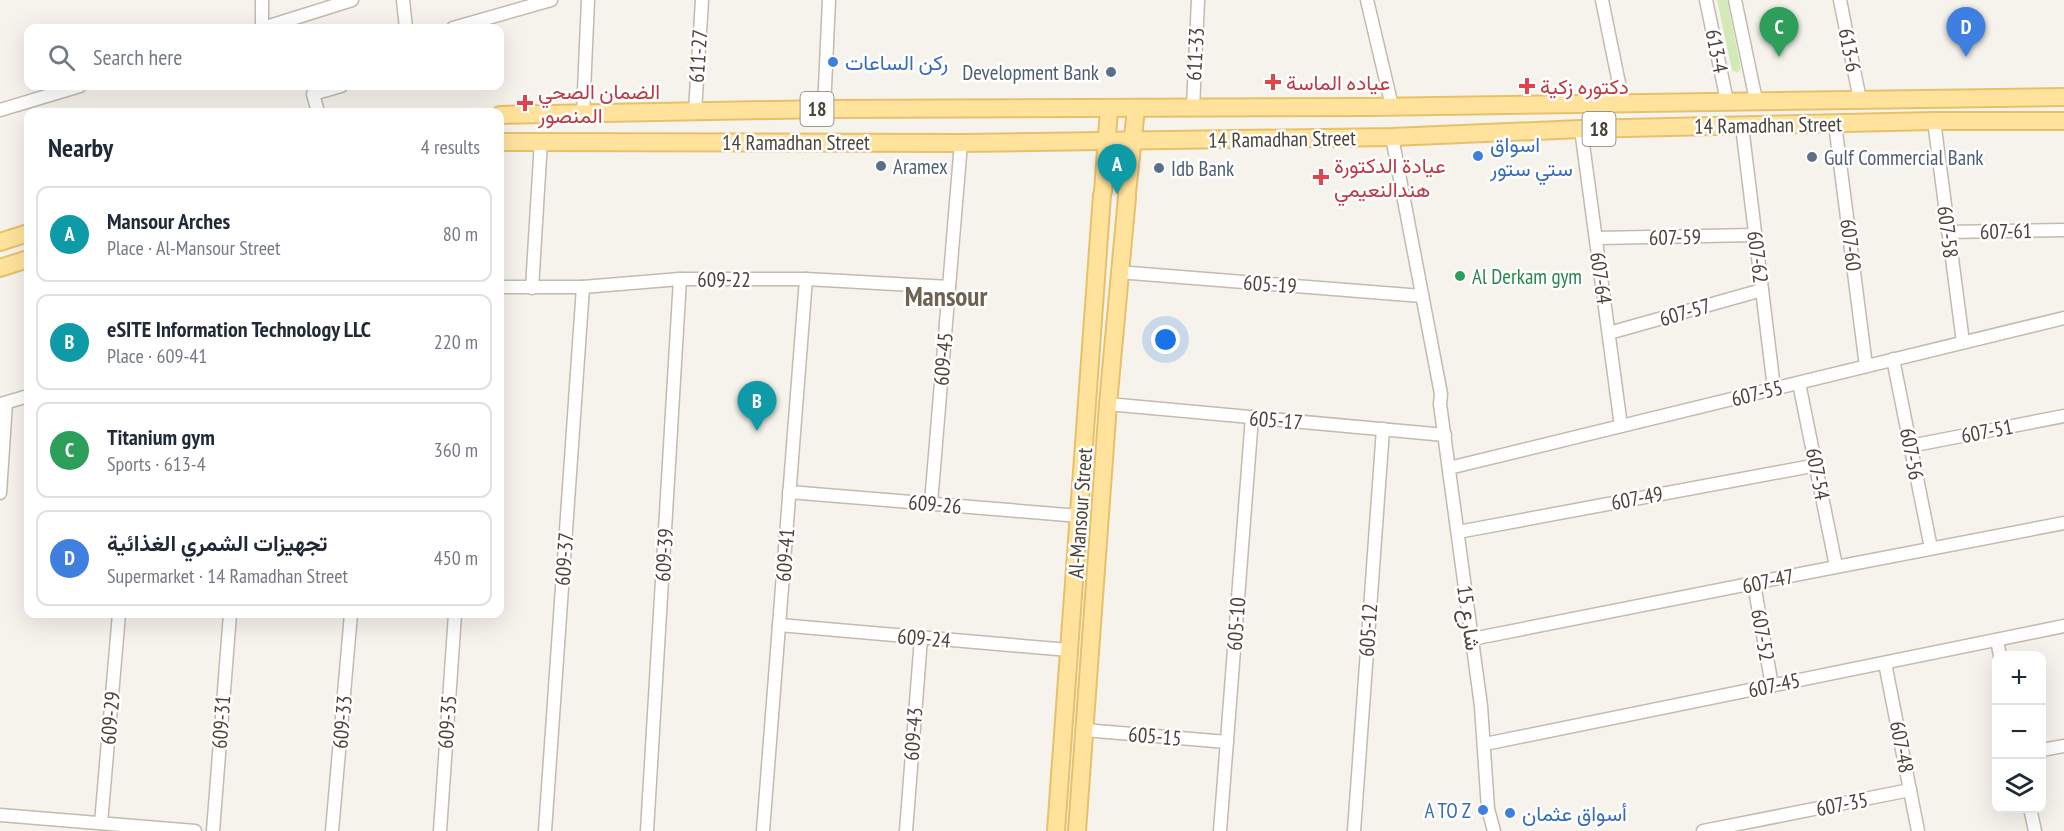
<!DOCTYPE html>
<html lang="en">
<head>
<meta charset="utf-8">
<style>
  :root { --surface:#fff; --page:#f2f2f3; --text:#1f2937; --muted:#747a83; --line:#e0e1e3; --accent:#fc3f1d }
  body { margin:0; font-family:"PT Sans Narrow",Vazirmatn,sans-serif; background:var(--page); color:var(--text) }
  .controls { position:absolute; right:18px; bottom:18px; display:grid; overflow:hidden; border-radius:12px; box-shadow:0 6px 24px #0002 }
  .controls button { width:54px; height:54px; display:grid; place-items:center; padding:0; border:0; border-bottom:2px solid var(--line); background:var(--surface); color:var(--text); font:30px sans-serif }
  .you { position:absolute; left:1166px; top:340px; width:21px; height:21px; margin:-15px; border:4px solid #fff; border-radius:50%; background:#1a73e8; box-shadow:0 0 0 9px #1a73e833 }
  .badge { display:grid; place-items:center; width:39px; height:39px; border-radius:50%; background:var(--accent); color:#fff; font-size:20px; font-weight:700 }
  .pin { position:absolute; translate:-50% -50px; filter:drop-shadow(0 2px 3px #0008) }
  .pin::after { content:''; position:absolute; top:32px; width:21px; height:18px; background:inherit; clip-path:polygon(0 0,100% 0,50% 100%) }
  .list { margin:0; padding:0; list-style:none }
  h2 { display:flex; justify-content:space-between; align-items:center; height:78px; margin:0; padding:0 24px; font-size:26px }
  h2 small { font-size:20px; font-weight:400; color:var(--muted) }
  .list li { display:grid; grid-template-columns:39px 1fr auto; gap:18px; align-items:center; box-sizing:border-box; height:96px; margin:0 12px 12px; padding:0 12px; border:2px solid var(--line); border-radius:12px }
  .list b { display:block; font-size:22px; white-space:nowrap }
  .list p { margin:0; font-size:20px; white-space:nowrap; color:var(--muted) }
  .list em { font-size:20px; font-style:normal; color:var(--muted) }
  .icon { flex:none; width:33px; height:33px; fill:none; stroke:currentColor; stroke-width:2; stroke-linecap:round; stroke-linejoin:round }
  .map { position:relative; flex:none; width:2064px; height:831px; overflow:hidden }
  .search { position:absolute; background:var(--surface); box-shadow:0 6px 24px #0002; left:24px; top:24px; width:480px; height:66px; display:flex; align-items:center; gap:15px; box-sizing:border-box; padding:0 21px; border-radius:12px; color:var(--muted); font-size:22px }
  .panel { position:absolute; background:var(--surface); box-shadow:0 6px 24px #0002; left:24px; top:108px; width:480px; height:510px; border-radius:12px }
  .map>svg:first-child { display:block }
  .green { fill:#d2eab5 }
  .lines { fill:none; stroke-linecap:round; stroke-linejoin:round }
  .minor-casing { stroke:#c2bbae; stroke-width:15 }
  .major-casing { stroke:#e6c16a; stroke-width:20 }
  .minor { stroke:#fff; stroke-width:12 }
  .major { stroke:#ffe39c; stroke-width:16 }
  .shop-dot { fill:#3f7fe0; stroke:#fff; stroke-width:2 }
  .service-dot { fill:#5c6f8a; stroke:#fff; stroke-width:2 }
  .health-dot { fill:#e0444e; stroke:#fff; stroke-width:2 }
  .leisure-dot { fill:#2e9e5b; stroke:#fff; stroke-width:2 }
  .labels { text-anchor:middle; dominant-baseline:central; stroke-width:5; stroke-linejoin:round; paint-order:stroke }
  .shield { fill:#fff; stroke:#817c74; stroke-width:1.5 }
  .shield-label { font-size:20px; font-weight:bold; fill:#4b4439 }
  .street-label { font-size:21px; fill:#4b4439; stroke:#fff }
  .shop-label { font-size:21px; fill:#366cbe; stroke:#fff; text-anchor:start }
  .service-label { font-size:21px; fill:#4e5e75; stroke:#fff; text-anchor:start }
  .health-label { font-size:21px; fill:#be3a42; stroke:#fff; text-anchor:start }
  .leisure-label { font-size:21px; fill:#27864d; stroke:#fff; text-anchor:start }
  .district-label { font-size:27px; font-weight:bold; fill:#6e6250; stroke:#fff }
</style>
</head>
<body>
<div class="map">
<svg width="2064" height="831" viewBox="0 0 2064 831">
  <rect width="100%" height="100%" fill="#f6f3ec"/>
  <!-- green -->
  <path class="green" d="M 1717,0 L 1727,0 L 1741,69 L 1737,73 L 1732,70 Z"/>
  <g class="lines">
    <!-- minor casing -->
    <g class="minor-casing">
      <g id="minor">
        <path d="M 262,0 L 262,28"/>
        <path d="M 403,0 L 406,28"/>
        <path d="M 1367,0 L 1392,106"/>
        <path d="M 1602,0 L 1623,103"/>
        <path d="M 1706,0 L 1727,101"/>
        <path d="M 1735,0 L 1756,100"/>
        <path d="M 1840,0 L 1860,100"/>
        <path d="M 263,28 L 352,0"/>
        <path d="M 453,28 L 551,0"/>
        <path d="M 1193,108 L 1198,0"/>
        <path d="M 824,109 L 829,0"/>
        <path d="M 0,110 L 80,86"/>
        <path d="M 695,111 L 702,0"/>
        <path d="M 318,112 L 313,94 L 341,86"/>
        <path d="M 583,114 L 588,0"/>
        <path d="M 1934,121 L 1963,342"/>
        <path d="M 1835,124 L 1866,366"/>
        <path d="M 1742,126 L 1774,388"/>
        <path d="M 1581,129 L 1621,426"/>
        <path d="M 1392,137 L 1441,394 L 1440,404 L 1481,706 L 1488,809 L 1494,831"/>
        <path d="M 1948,232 L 2064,230"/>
        <path d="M 1596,238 L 1755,235"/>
        <path d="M 1118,272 L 1422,296"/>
        <path d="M 500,287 L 583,287 L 680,279 L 806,279 L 949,287"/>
        <path d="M 532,288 L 541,141"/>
        <path d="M 1609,333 L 1762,290"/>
        <path d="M 1893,359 L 1931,548"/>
        <path d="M 1799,383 L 1836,566"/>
        <path d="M 1,404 L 28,396"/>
        <path d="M 1108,404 L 1445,435"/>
        <path d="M 1910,446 L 2064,416"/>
        <path d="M 1449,468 L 2064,318"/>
        <path d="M 789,492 L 1080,516"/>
        <path d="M 0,493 L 6,403"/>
        <path d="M 931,503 L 961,143"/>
        <path d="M 1458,532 L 1817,465"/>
        <path d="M 1754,584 L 1772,686"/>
        <path d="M 779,625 L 1069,650"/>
        <path d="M 1472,639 C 1670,600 1866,560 2064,523"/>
        <path d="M 1997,640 L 2000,656"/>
        <path d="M 1885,663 L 1918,831"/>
        <path d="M 1084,730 L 1227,742"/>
        <path d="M 1485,744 L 2064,626"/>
        <path d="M 2042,750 L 2064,746"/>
        <path d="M 2030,808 L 2035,831"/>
        <path d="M 0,815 L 195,831"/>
        <path d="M 101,823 L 119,614"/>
        <path d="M 213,831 L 230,614"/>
        <path d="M 332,831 L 351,614"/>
        <path d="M 440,831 L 455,614"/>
        <path d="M 545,831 L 583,287"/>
        <path d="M 647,831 L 680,279"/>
        <path d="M 763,831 L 806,279"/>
        <path d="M 906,831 L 921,638"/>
        <path d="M 1220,831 L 1252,417"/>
        <path d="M 1354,831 L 1383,429"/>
        <path d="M 1703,831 L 1910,790"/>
      </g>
    </g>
    <!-- major casing -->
    <g class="major-casing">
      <g id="major">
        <path d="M 500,115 L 824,109 L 1368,107 L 2064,97"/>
        <path d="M 500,142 L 961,143 L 1167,140 L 1392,137 L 1581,129 L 1934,121 L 2064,121"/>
        <path d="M 1103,192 L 1109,109"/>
        <path d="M 1127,193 L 1136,109"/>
        <path d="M 0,242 L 28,233"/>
        <path d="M 0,268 L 28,259"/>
        <path d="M 1056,831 L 1102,195"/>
        <path d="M 1077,831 L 1108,404 L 1127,197"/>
      </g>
    </g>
    <!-- minor -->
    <use href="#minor" class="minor"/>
    <!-- major -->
    <use href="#major" class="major"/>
  </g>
  <!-- markers -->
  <g class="shop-dot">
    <circle cx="833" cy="62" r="6"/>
    <circle cx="1478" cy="156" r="6"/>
    <circle cx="1483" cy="810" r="6"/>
    <circle cx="1510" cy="813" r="6"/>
  </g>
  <g class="service-dot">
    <circle cx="1111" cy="72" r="6"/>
    <circle cx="1812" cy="157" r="6"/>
    <circle cx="881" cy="166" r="6"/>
    <circle cx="1159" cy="168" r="6"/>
  </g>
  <g class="health-dot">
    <path d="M1270 73h6v6h6v6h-6v6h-6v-6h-6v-6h6z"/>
    <path d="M1524 77h6v6h6v6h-6v6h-6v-6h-6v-6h6z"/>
    <path d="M522 94h6v6h6v6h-6v6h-6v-6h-6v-6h6z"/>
    <path d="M1318 168h6v6h6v6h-6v6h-6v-6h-6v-6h6z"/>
  </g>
  <circle class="leisure-dot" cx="1460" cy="276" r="6"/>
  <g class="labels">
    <!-- shield labels -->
    <g class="shield">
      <rect x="800.5" y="92" width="33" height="34" rx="4.5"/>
      <rect x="1582.5" y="112" width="33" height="34" rx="4.5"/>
    </g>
    <g class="shield-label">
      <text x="817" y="109">18</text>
      <text x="1599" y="129">18</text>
    </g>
    <!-- street labels -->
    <g class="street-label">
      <text transform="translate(1850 50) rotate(79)">613-6</text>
      <text transform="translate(1717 51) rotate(79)">613-4</text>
      <text transform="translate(1195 54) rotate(-87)">611-33</text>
      <text transform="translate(698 56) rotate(-86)">611-27</text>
      <text transform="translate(1768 125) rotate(-1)">14 Ramadhan Street</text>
      <text transform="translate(1282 139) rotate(-1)">14 Ramadhan Street</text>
      <text x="796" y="142">14 Ramadhan Street</text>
      <text transform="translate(2006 231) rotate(-1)">607-61</text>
      <text transform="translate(1948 232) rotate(83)">607-58</text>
      <text transform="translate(1675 237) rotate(-1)">607-59</text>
      <text transform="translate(1851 245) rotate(83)">607-60</text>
      <text transform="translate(1758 257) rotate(83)">607-62</text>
      <text transform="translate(1601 278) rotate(82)">607-64</text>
      <text x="724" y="279">609-22</text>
      <text transform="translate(1270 284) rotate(4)">605-19</text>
      <text transform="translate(1685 312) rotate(-16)">607-57</text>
      <text transform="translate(943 359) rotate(-85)">609-45</text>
      <text transform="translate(1757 393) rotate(-14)">607-55</text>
      <text transform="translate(1276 420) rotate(5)">605-17</text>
      <text transform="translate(1987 431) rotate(-11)">607-51</text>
      <text transform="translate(1912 454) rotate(79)">607-56</text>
      <text transform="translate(1818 474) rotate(79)">607-54</text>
      <text transform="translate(1637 498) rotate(-11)">607-49</text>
      <text transform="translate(935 504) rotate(5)">609-26</text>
      <text transform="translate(1080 513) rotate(-86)">Al-Mansour Street</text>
      <text transform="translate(664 555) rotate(-87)">609-39</text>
      <text transform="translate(785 555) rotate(-86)">609-41</text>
      <text transform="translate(564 559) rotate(-86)">609-37</text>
      <text transform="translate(1768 581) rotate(-12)">607-47</text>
      <text transform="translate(1469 618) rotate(82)">شارع 15</text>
      <text transform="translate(1236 624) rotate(-86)">605-10</text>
      <text transform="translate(1368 630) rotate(-86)">605-12</text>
      <text transform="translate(1763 635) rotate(80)">607-52</text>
      <text transform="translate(924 638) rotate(5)">609-24</text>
      <text transform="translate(1774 685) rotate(-12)">607-45</text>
      <text transform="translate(110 718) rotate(-85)">609-29</text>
      <text transform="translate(221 722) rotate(-86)">609-31</text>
      <text transform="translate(342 722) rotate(-85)">609-33</text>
      <text transform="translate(447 722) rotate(-86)">609-35</text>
      <text transform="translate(913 734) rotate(-86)">609-43</text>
      <text transform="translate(1155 736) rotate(5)">605-15</text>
      <text transform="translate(1902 747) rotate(79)">607-48</text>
      <text transform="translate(1842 804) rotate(-11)">607-35</text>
    </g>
    <!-- shop labels -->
    <g class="shop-label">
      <text x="845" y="62">ركن الساعات</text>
      <text x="1490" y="144">اسواق<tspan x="1490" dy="24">ستي ستور</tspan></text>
      <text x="1471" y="810" text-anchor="end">A TO Z</text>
      <text x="1522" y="813">أسواق عثمان</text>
    </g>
    <!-- service labels -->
    <g class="service-label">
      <text x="1099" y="72" text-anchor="end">Development Bank</text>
      <text x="1824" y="157">Gulf Commercial Bank</text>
      <text x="893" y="166">Aramex</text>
      <text x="1171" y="168">Idb Bank</text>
    </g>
    <!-- health labels -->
    <g class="health-label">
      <text x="1286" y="82">عياده الماسة</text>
      <text x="1540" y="86">دكتوره زكية</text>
      <text x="538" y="91">الضمان الصحي<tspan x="538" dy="24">المنصور</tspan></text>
      <text x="1334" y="165">عيادة الدكتورة<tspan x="1334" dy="24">هندالنعيمي</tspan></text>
    </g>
    <!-- leisure labels -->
    <g class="leisure-label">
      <text x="1472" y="276">Al Derkam gym</text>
    </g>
    <!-- district labels -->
    <g class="district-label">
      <text x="946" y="296">Mansour</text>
    </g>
  </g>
</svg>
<div class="controls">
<button>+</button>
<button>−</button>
<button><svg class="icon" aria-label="layers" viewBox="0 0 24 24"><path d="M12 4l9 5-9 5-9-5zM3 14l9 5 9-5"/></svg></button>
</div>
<div class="you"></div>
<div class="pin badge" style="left:1117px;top:194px;background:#0f9aa8">A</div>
<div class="pin badge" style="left:757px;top:431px;background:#0f9aa8">B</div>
<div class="pin badge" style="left:1779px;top:57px;background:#2e9e5b">C</div>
<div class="pin badge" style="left:1966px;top:57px;background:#3f7fe0">D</div>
<div class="search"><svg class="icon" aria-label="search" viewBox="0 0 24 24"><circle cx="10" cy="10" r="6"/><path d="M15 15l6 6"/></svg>Search here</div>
<section class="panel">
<h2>Nearby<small>4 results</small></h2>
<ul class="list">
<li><span class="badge" style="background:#0f9aa8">A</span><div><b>Mansour Arches</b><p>Place · Al-Mansour Street</p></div><em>80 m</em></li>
<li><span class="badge" style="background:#0f9aa8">B</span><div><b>eSITE Information Technology LLC</b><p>Place · 609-41</p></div><em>220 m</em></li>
<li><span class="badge" style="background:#2e9e5b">C</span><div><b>Titanium gym</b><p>Sports · 613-4</p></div><em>360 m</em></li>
<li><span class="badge" style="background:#3f7fe0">D</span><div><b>تجهيزات الشمري الغذائية</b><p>Supermarket · 14 Ramadhan Street</p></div><em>450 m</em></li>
</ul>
</section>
</div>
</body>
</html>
